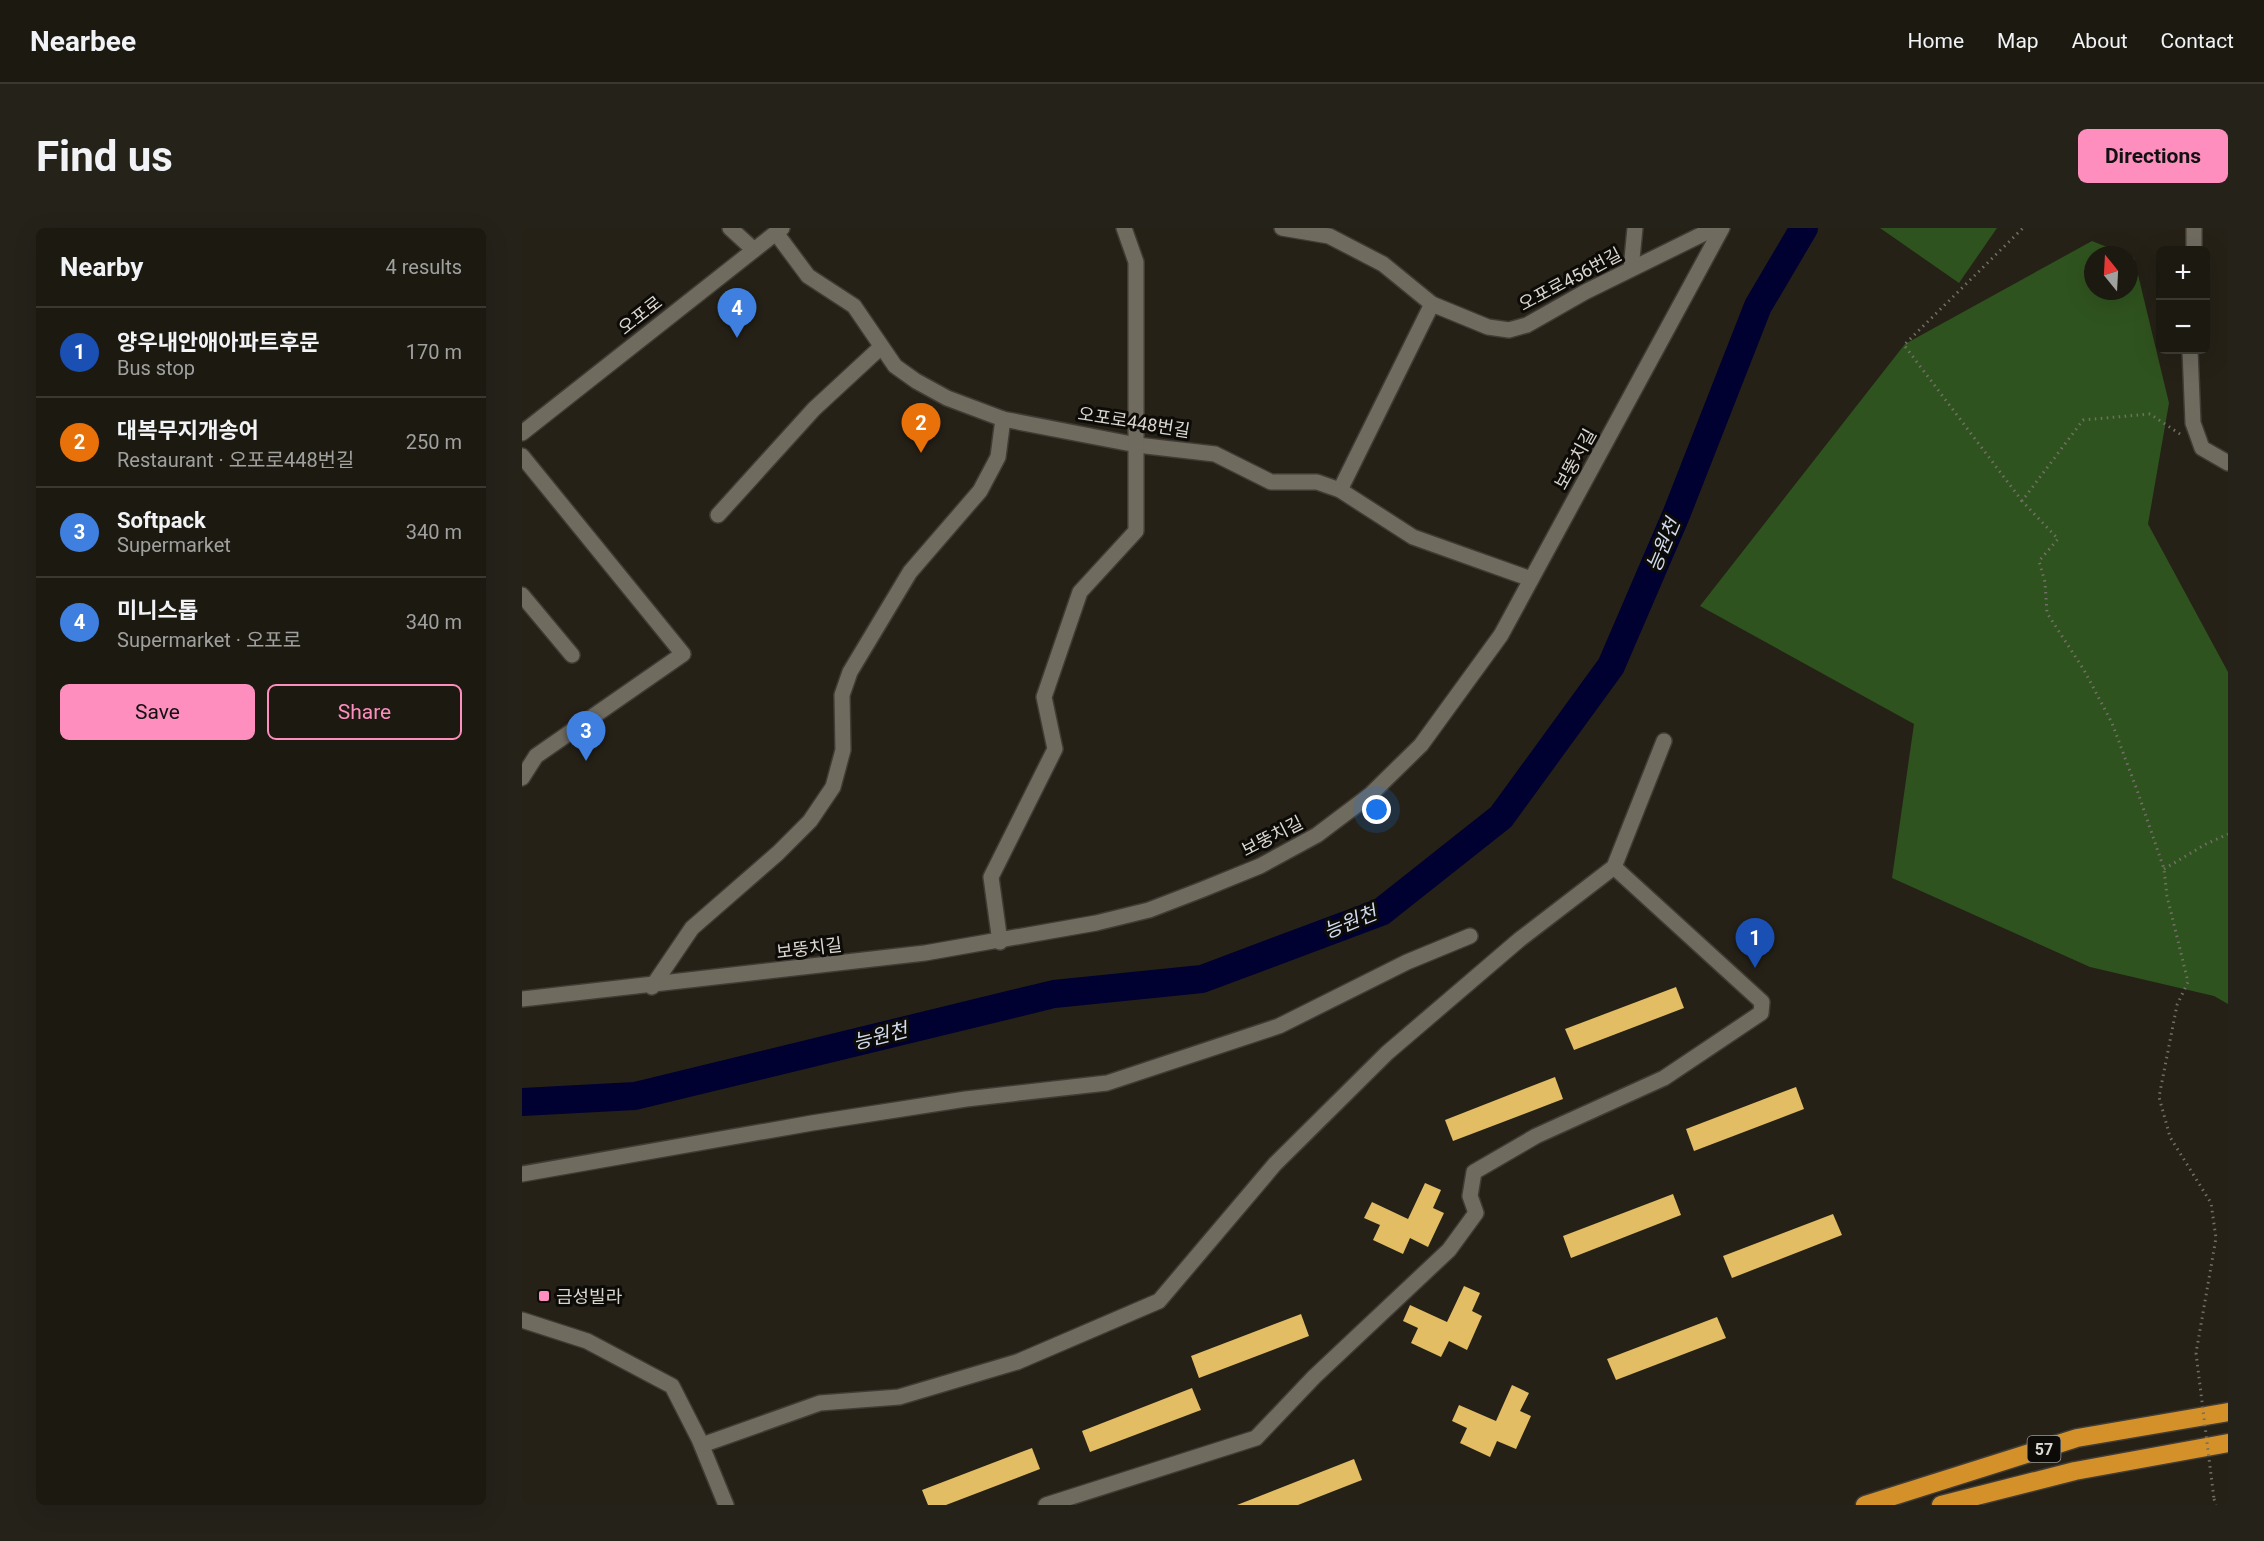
<!DOCTYPE html>
<html lang="en">
<head>
<meta charset="utf-8">
<style>
  :root { --surface:#1c1911; --page:#25221a; --text:#f1f3f6; --muted:#a0a09f; --line:#3a3831; --accent:#fe8ebe }
  body { margin:0; font-family:Roboto,"Noto Sans KR",sans-serif; background:var(--page); color:var(--text) }
  .controls { position:absolute; right:18px; top:18px; display:grid; overflow:hidden; border-radius:9px; box-shadow:0 6px 24px #0002 }
  .controls button { width:54px; height:54px; display:grid; place-items:center; padding:0; border:0; border-bottom:2px solid var(--line); background:var(--surface); color:var(--text); font:30px sans-serif }
  .compass { position:absolute; left:1562px; top:18px; width:54px; height:54px; border-radius:50%; background:var(--surface); box-shadow:0 6px 24px #0002; rotate:342deg }
  .you { position:absolute; left:855px; top:582px; width:21px; height:21px; margin:-15px; border:4px solid #fff; border-radius:50%; background:#1a73e8; box-shadow:0 0 0 9px #1a73e833 }
  .badge { display:grid; place-items:center; width:39px; height:39px; border-radius:50%; background:var(--accent); color:#fff; font-size:20px; font-weight:700 }
  .pin { position:absolute; translate:-50% -50px; filter:drop-shadow(0 2px 3px #0008) }
  .pin::after { content:''; position:absolute; top:32px; width:21px; height:18px; background:inherit; clip-path:polygon(0 0,100% 0,50% 100%) }
  .list { margin:0; padding:0; list-style:none }
  h2 { display:flex; justify-content:space-between; align-items:center; height:78px; margin:0; padding:0 24px; font-size:26px }
  h2 small { font-size:20px; font-weight:400; color:var(--muted) }
  .list li { display:grid; grid-template-columns:39px 1fr auto; gap:18px; align-items:center; box-sizing:border-box; height:90px; padding:0 24px; border-top:2px solid var(--line) }
  .list b { display:block; font-size:22px; white-space:nowrap }
  .list p { margin:0; font-size:20px; white-space:nowrap; color:var(--muted) }
  .list em { font-size:20px; font-style:normal; color:var(--muted) }
  .actions { display:flex; gap:12px; padding:18px 24px }
  .actions a { flex:1; padding:14px 0; border:2px solid var(--accent); border-radius:9px; text-align:center; font-size:21px; color:var(--accent) }
  .actions .main { background:var(--accent); color:#111 }
  .map { position:relative; flex:none; width:1706px; height:1277px; overflow:hidden; border-radius:9px }
  header { display:flex; align-items:center; gap:36px; box-sizing:border-box; height:84px; padding:0 30px; background:var(--surface); border-bottom:2px solid var(--line) }
  header strong { font-size:28px }
  nav { display:flex; gap:33px; margin-inline-start:auto; font-size:21px }
  .intro { display:flex; align-items:center; justify-content:space-between; box-sizing:border-box; height:144px; padding:0 36px }
  h1 { margin:0; font-size:42px }
  .button { padding:15px 27px; border-radius:9px; background:var(--accent); color:#111; font-size:21px; font-weight:700 }
  main { display:flex; gap:36px; padding:0 36px }
  aside { flex:1; background:var(--surface); border-radius:9px; box-shadow:0 6px 24px #0002 }
  .map>svg:first-child { display:block }
  .green { fill:#2f531e }
  .lines { fill:none; stroke-linecap:round; stroke-linejoin:round }
  .river { stroke:#000130; stroke-width:28 }
  .building { fill:#e3bd63 }
  .minor-casing { stroke:#403b34; stroke-width:18 }
  .highway-casing { stroke:#403b34; stroke-width:21 }
  .path { stroke:#726f66; stroke-width:3; stroke-dasharray:1.5 4.5; stroke-linecap:butt }
  .minor { stroke:#706b5f; stroke-width:15 }
  .highway { stroke:#d49129; stroke-width:18 }
  .path-bridge { stroke:#726f66; stroke-width:3; stroke-dasharray:1.5 4.5; stroke-linecap:butt }
  .poi-dot { fill:#fe8ebe; stroke:#0d0b07; stroke-width:2 }
  .labels { text-anchor:middle; dominant-baseline:central; stroke-width:6; stroke-linejoin:round; paint-order:stroke }
  .shield { fill:#0d0b07; stroke:#9c9a94; stroke-width:1.5 }
  .shield-label { font-size:16px; font-weight:bold; fill:#dad7d0 }
  .street-label { font-size:18px; fill:#dad7d0; stroke:#0d0b07 }
  .poi-label { font-size:18px; fill:#dad7d0; stroke:#0d0b07; text-anchor:start }
  .water-label { font-size:20px; font-style:italic; fill:#d1dbef; stroke:#0d0b07 }
</style>
</head>
<body>
<header>
<strong>Nearbee</strong>
<nav><a>Home</a><a>Map</a><a>About</a><a>Contact</a></nav>
</header>
<div class="intro"><h1>Find us</h1><a class="button">Directions</a></div>
<main>
<aside>
<h2>Nearby<small>4 results</small></h2>
<ul class="list">
<li><span class="badge" style="background:#1a4fb4">1</span><div><b>양우내안애아파트후문</b><p>Bus stop</p></div><em>170 m</em></li>
<li><span class="badge" style="background:#e8710a">2</span><div><b>대복무지개송어</b><p>Restaurant · 오포로448번길</p></div><em>250 m</em></li>
<li><span class="badge" style="background:#3f7fe0">3</span><div><b>Softpack</b><p>Supermarket</p></div><em>340 m</em></li>
<li><span class="badge" style="background:#3f7fe0">4</span><div><b>미니스톱</b><p>Supermarket · 오포로</p></div><em>340 m</em></li>
</ul>
<div class="actions"><a class="main">Save</a><a>Share</a></div>
</aside>
<div class="map">
<svg width="1706" height="1277" viewBox="0 0 1706 1277">
  <rect width="100%" height="100%" fill="#252117"/>
  <!-- green -->
  <g class="green">
    <path d="M 1358,0 L 1475,0 L 1437,55 Z"/>
    <path d="M 1570,13 L 1605,27 L 1571,27 L 1571,63 L 1607,63 L 1607,28 L 1612,30 L 1647,175 L 1626,296 L 1706,444 L 1706,776 L 1692,768 L 1568,739 L 1370,650 L 1392,496 L 1178,378 L 1383,116 Z"/>
  </g>
  <g class="lines">
    <!-- river -->
    <path class="river" d="M 0,874 L 113,868 L 532,766 L 680,751 L 859,684 L 979,589 L 1089,438 L 1154,287 L 1236,78 L 1282,0"/>
  </g>
  <!-- building -->
  <g class="building">
    <path d="M 1154,759 L 1162,780 L 1052,822 L 1043,801 Z"/>
    <path d="M 1033,849 L 1041,871 L 931,913 L 923,892 Z"/>
    <path d="M 1274,859 L 1282,881 L 1172,923 L 1164,901 Z"/>
    <path d="M 903,955 L 919,962 L 911,980 L 922,985 L 906,1019 L 888,1010 L 881,1026 L 851,1012 L 858,997 L 842,990 L 850,974 L 886,991 Z"/>
    <path d="M 1151,966 L 1159,987 L 1049,1030 L 1041,1008 Z"/>
    <path d="M 1311,986 L 1320,1007 L 1210,1050 L 1201,1028 Z"/>
    <path d="M 942,1058 L 958,1065 L 950,1083 L 960,1088 L 945,1122 L 927,1113 L 919,1129 L 889,1115 L 896,1100 L 881,1093 L 888,1077 L 925,1094 Z"/>
    <path d="M 779,1086 L 787,1108 L 677,1150 L 669,1128 Z"/>
    <path d="M 1195,1089 L 1204,1110 L 1094,1152 L 1085,1131 Z"/>
    <path d="M 990,1157 L 1007,1165 L 998,1183 L 1009,1188 L 994,1221 L 975,1213 L 968,1229 L 938,1215 L 945,1200 L 930,1193 L 937,1177 L 974,1193 Z"/>
    <path d="M 670,1160 L 679,1182 L 568,1224 L 560,1203 Z"/>
    <path d="M 510,1220 L 518,1241 L 424,1277 L 406,1277 L 400,1262 Z"/>
    <path d="M 832,1231 L 840,1252 L 776,1277 L 715,1277 Z"/>
  </g>
  <g class="lines">
    <!-- minor casing -->
    <g class="minor-casing">
      <g id="minor">
        <path d="M 208,0 L 232,22"/>
        <path d="M 760,0 L 807,8 L 861,36 L 910,76 L 966,99 L 987,102 L 1005,97 L 1063,64 L 1193,0"/>
        <path d="M 254,5 L 286,48 L 332,78 L 373,138 L 394,153 L 425,170 L 481,191 L 615,217 L 693,226 L 749,254 L 795,254 L 818,262 L 891,309 L 1009,351"/>
        <path d="M 1672,22 L 1672,0"/>
        <path d="M 1109,41 L 1113,0"/>
        <path d="M 1668,122 L 1671,195 L 1680,220 L 1706,235"/>
        <path d="M 0,205 L 260,0"/>
        <path d="M 0,228 L 161,426 L 14,528 L 0,550"/>
        <path d="M 818,262 L 910,76"/>
        <path d="M 196,287 L 292,181 L 359,119"/>
        <path d="M 0,367 L 50,427"/>
        <path d="M 478,714 L 469,649 L 533,521 L 522,469 L 558,364 L 614,303 L 614,34 L 602,0"/>
        <path d="M 130,759 L 170,700 L 256,625 L 288,593 L 311,559 L 321,522 L 320,467 L 328,444 L 388,344 L 458,263 L 476,229 L 481,191"/>
        <path d="M 0,771 L 403,725 L 574,695 L 627,682 L 679,662 L 738,638 L 795,607 L 848,567 L 899,517 L 979,407 L 1200,0"/>
        <path d="M 0,946 L 290,895 L 444,871 L 585,855 L 757,798 L 885,734 L 948,708"/>
        <path d="M 0,1092 L 65,1113 L 150,1158 L 177,1211 L 204,1277"/>
        <path d="M 180,1217 L 298,1175 L 377,1169 L 495,1134 L 637,1073 L 753,936 L 865,825 L 997,712 L 1092,639 L 1142,513"/>
        <path d="M 524,1277 L 734,1210 L 792,1149 L 927,1022 L 954,985 L 948,968 L 952,944 L 1014,908 L 1142,850 L 1239,785 L 1240,774 L 1092,639"/>
      </g>
    </g>
    <!-- highway casing -->
    <g class="highway-casing">
      <g id="highway">
        <path d="M 1343,1277 L 1555,1210 L 1706,1184"/>
        <path d="M 1419,1277 L 1553,1243 L 1706,1215"/>
      </g>
    </g>
    <!-- path -->
    <g class="path">
      <path d="M 1658,206 L 1628,186 L 1561,192 L 1500,273 L 1536,311 L 1517,333 L 1523,354 L 1525,385 L 1562,442 L 1590,495 L 1615,562 L 1642,641 L 1645,668 L 1666,754 L 1655,777 L 1637,869 L 1648,909 L 1689,975 L 1694,1010 L 1674,1125"/>
      <path d="M 1500,273 L 1382,117 L 1501,0"/>
      <path d="M 1642,641 L 1684,616 L 1706,606"/>
      <path d="M 1692,1271 L 1694,1277"/>
    </g>
    <!-- minor -->
    <use href="#minor" class="minor"/>
    <!-- highway -->
    <use href="#highway" class="highway"/>
    <!-- path-bridge -->
    <path class="path-bridge" d="M 1674,1125 L 1692,1271"/>
  </g>
  <!-- markers -->
  <rect class="poi-dot" x="16" y="1062" width="12" height="12" rx="3"/>
  <g class="labels">
    <!-- shield labels -->
    <rect class="shield" x="1505.5" y="1208" width="33" height="26" rx="4.5"/>
    <g class="shield-label">
      <text x="1522" y="1221">57</text>
    </g>
    <!-- street labels -->
    <g class="street-label">
      <text transform="translate(1048 51) rotate(-28)">오포로456번길</text>
      <text transform="translate(118 87) rotate(-38)">오포로</text>
      <text transform="translate(612 194) rotate(9)">오포로448번길</text>
      <text transform="translate(1053 231) rotate(-61)">보뚱치길</text>
      <text transform="translate(750 608) rotate(-27)">보뚱치길</text>
      <text transform="translate(287 720) rotate(-7)">보뚱치길</text>
    </g>
    <!-- poi labels -->
    <g class="poi-label">
      <text x="34" y="1068">금성빌라</text>
    </g>
    <!-- water labels -->
    <g class="water-label">
      <text transform="translate(1141 317) rotate(-67)">능원천</text>
      <text transform="translate(828 694) rotate(-22)">능원천</text>
      <text transform="translate(358 808) rotate(-14)">능원천</text>
    </g>
  </g>
</svg>
<div class="controls">
<button>+</button>
<button>−</button>
</div>
<svg class="compass" viewBox="-18 -18 36 36"><path d="M0-13l5 13h-10z" fill="#e53935"/><path d="M0 13l5-13h-10z" fill="#a0a09f"/></svg>
<div class="you"></div>
<div class="pin badge" style="left:1233px;top:740px;background:#1a4fb4">1</div>
<div class="pin badge" style="left:399px;top:225px;background:#e8710a">2</div>
<div class="pin badge" style="left:64px;top:533px;background:#3f7fe0">3</div>
<div class="pin badge" style="left:215px;top:110px;background:#3f7fe0">4</div>
</div>
</main>
</body>
</html>
